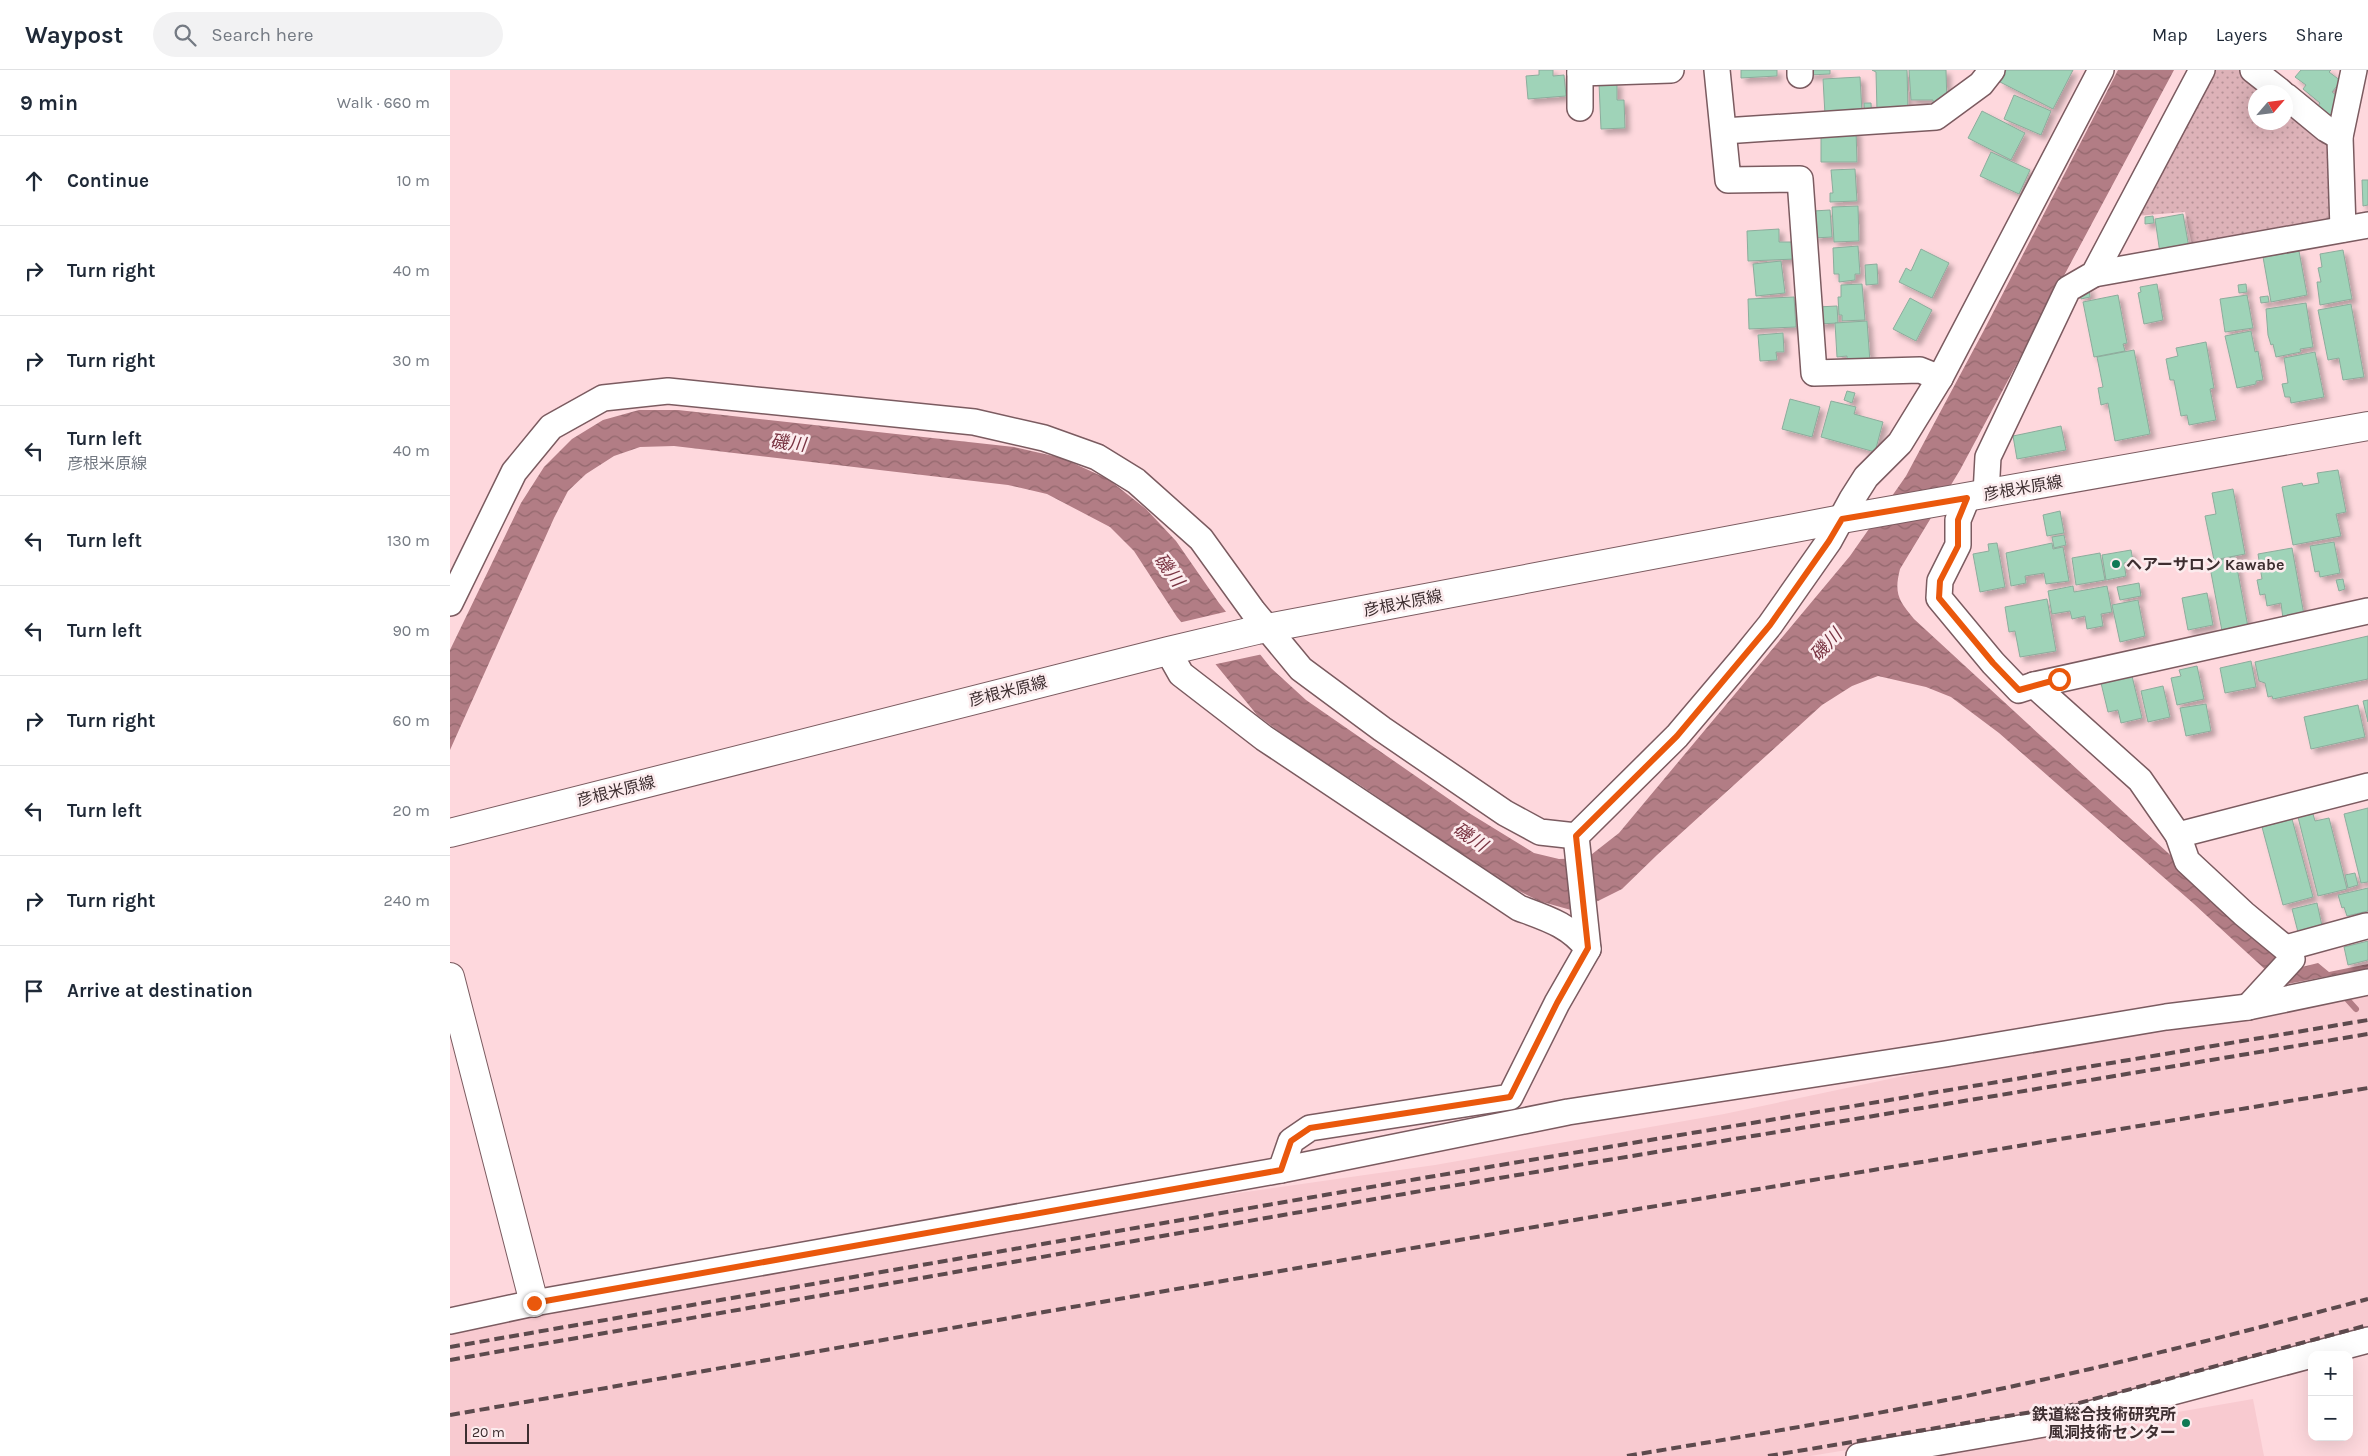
<!DOCTYPE html>
<html lang="en">
<head>
<meta charset="utf-8">
<style>
  :root { --surface:#fff; --page:#f2f2f3; --text:#1f2937; --muted:#747a83; --line:#e0e1e3 }
  body { margin:0; font-family:Karla,"Noto Sans JP",sans-serif; background:var(--page); color:var(--text) }
  .controls { position:absolute; right:15px; bottom:15px; display:grid; overflow:hidden; border-radius:10px; box-shadow:0 5px 20px #0002 }
  .controls button { width:45px; height:45px; display:grid; place-items:center; padding:0; border:0; border-bottom:1px solid var(--line); background:var(--surface); color:var(--text); font:25px sans-serif }
  .compass { position:absolute; left:1798px; top:15px; width:45px; height:45px; border-radius:50%; background:var(--surface); box-shadow:0 5px 20px #0002; rotate:62deg }
  .scale { position:absolute; left:15px; bottom:12px; width:64px; box-sizing:border-box; padding-left:5px; border:2px solid #3d2e30; border-top:0; font-size:14px; line-height:18px; white-space:nowrap; color:#3d2e30; -webkit-text-stroke:4px #fcecee; paint-order:stroke }
  .stop { position:absolute; width:15px; height:15px; margin:-11px; border:4px solid #ea580c; border-radius:50%; background:#fff }
  .stop.end { background:#ea580c; border-color:#fff; box-shadow:0 1px 5px #0008 }
  .list { margin:0; padding:0; list-style:none }
  h2 { display:flex; justify-content:space-between; align-items:center; height:65px; margin:0; padding:0 20px; font-size:21px }
  h2 small { font-size:16px; font-weight:400; color:var(--muted) }
  .list li { display:grid; grid-template-columns:32px 1fr auto; gap:15px; align-items:center; box-sizing:border-box; height:90px; padding:0 20px; border-top:1px solid var(--line) }
  .list b { display:block; font-size:19px; white-space:nowrap }
  .list p { margin:0; font-size:16px; white-space:nowrap; color:var(--muted) }
  .list em { font-size:16px; font-style:normal; color:var(--muted) }
  .icon { flex:none; width:28px; height:28px; fill:none; stroke:currentColor; stroke-width:2; stroke-linecap:round; stroke-linejoin:round }
  .map { position:relative; flex:none; width:1918px; height:1386px; overflow:hidden }
  header { display:flex; align-items:center; gap:30px; box-sizing:border-box; height:70px; padding:0 25px; background:var(--surface); border-bottom:1px solid var(--line) }
  header strong { font-size:24px }
  nav { display:flex; gap:28px; margin-inline-start:auto; font-size:18px }
  .search { width:350px; height:45px; background:var(--page); display:flex; align-items:center; gap:12px; box-sizing:border-box; padding:0 18px; border-radius:28px; color:var(--muted); font-size:19px }
  main { display:flex }
  aside { flex:1; background:var(--surface) }
  .map>svg:first-child { display:block }
  .built { fill:#f8cad0 }
  .garden { fill:url(#garden-dots) }
  .water { fill:url(#water-waves) }
  .pier { fill:#fed8dd }
  .lines { fill:none; stroke-linecap:round; stroke-linejoin:round }
  .stream { stroke:#b27d85; stroke-width:6 }
  .building { fill:#9fd3b8; stroke:#8cac9c; filter:url(#shadow) }
  .minor-casing { stroke:#7b5b60; stroke-width:28 }
  .tertiary-casing { stroke:#7b5b60; stroke-width:30 }
  .secondary-casing { stroke:#7b5b60; stroke-width:30 }
  .minor { stroke:#fff; stroke-width:25 }
  .tertiary { stroke:#fff; stroke-width:28 }
  .secondary { stroke:#fff; stroke-width:28 }
  .rail { stroke:#5d4a4d; stroke-width:4; stroke-dasharray:10 5; stroke-linecap:butt }
  .route { stroke:#ea580c; stroke-width:6 }
  .poi-dot { fill:#0f7a54; stroke:#fcecee; stroke-width:2 }
  .labels { text-anchor:middle; dominant-baseline:central; stroke-width:5; stroke-linejoin:round; paint-order:stroke }
  .street-label { font-size:16px; fill:#3d2e30; stroke:#fcecee }
  .poi-label { font-size:16px; font-weight:bold; fill:#3d2e30; stroke:#fcecee; text-anchor:start }
  .water-label { font-size:18px; font-style:italic; fill:#7a3543; stroke:#fcecee }
</style>
</head>
<body>
<header>
<strong>Waypost</strong>
<div class="search"><svg class="icon" aria-label="search" viewBox="0 0 24 24"><circle cx="10" cy="10" r="6"/><path d="M15 15l6 6"/></svg>Search here</div>
<nav><a>Map</a><a>Layers</a><a>Share</a></nav>
</header>
<main>
<aside>
<h2>9 min<small>Walk · 660 m</small></h2>
<ul class="list">
<li><svg class="icon" aria-label="ahead" viewBox="0 0 24 24"><path d="M12 20V5M6 11l6-6 6 6"/></svg><div><b>Continue</b></div><em>10 m</em></li>
<li><svg class="icon" aria-label="right" viewBox="0 0 24 24"><path d="M7 20v-9h11M14 6l5 5-5 5"/></svg><div><b>Turn right</b></div><em>40 m</em></li>
<li><svg class="icon" aria-label="right" viewBox="0 0 24 24"><path d="M7 20v-9h11M14 6l5 5-5 5"/></svg><div><b>Turn right</b></div><em>30 m</em></li>
<li><svg class="icon" aria-label="left" viewBox="0 0 24 24"><path d="M17 20v-9H6M10 6l-5 5 5 5"/></svg><div><b>Turn left</b><p>彦根米原線</p></div><em>40 m</em></li>
<li><svg class="icon" aria-label="left" viewBox="0 0 24 24"><path d="M17 20v-9H6M10 6l-5 5 5 5"/></svg><div><b>Turn left</b></div><em>130 m</em></li>
<li><svg class="icon" aria-label="left" viewBox="0 0 24 24"><path d="M17 20v-9H6M10 6l-5 5 5 5"/></svg><div><b>Turn left</b></div><em>90 m</em></li>
<li><svg class="icon" aria-label="right" viewBox="0 0 24 24"><path d="M7 20v-9h11M14 6l5 5-5 5"/></svg><div><b>Turn right</b></div><em>60 m</em></li>
<li><svg class="icon" aria-label="left" viewBox="0 0 24 24"><path d="M17 20v-9H6M10 6l-5 5 5 5"/></svg><div><b>Turn left</b></div><em>20 m</em></li>
<li><svg class="icon" aria-label="right" viewBox="0 0 24 24"><path d="M7 20v-9h11M14 6l5 5-5 5"/></svg><div><b>Turn right</b></div><em>240 m</em></li>
<li><svg class="icon" aria-label="arrive" viewBox="0 0 24 24"><path d="M6 21V4h12l-3 4 3 4H6"/></svg><div><b>Arrive at destination</b></div></li>
</ul>
</aside>
<div class="map">
<svg width="1918" height="1386" viewBox="0 0 1918 1386">
  <defs>
    <pattern id="garden-dots" width="8" height="8" patternUnits="userSpaceOnUse" patternTransform="scale(1.25)"><rect width="8" height="8" fill="#ddb2b8"/><path d="M2 2h.1M6 6h.1" fill="none" stroke="#b49196" stroke-width="1.8" stroke-linecap="round"/></pattern>
    <pattern id="water-waves" width="16" height="10" patternUnits="userSpaceOnUse" patternTransform="scale(1.25)"><rect width="16" height="10" fill="#b27d85"/><path d="M0 5q4-4 8 0t8 0" fill="none" stroke="#92676d"/></pattern>
    <filter id="shadow"><feDropShadow dx="4.5" dy="4.5" stdDeviation="2.5" flood-color="#0004"/></filter>
  </defs>
  <rect width="100%" height="100%" fill="#fed8dd"/>
  <!-- built -->
  <g class="built">
    <path d="M 1918,924 L 1918,1261 L 1647,1331 L 1465,1369 L 1360,1386 L 0,1386 L 0,1251 L 677,1139 L 985,1095 L 1274,1044 L 1553,985 L 1835,942 Z"/>
    <path d="M 1803,1329 L 1814,1386 L 1473,1386 Z"/>
  </g>
  <!-- garden -->
  <path class="garden" d="M 1764,0 L 1789,0 L 1818,22 L 1806,22 L 1806,52 L 1836,52 L 1836,36 L 1878,69 L 1883,147 L 1878,155 L 1743,180 L 1735,142 L 1685,146 Z"/>
  <!-- water -->
  <path class="water" d="M 1668,0 L 1724,0 L 1510,400 L 1450,499 C 1444,523 1448,530 1464,549 L 1844,899 L 1868,893 L 1879,902 L 1918,894 L 1918,903 L 1911,900 L 1832,915 L 1744,834 L 1549,663 L 1501,627 L 1476,617 L 1428,606 L 1402,616 L 1372,635 L 1207,785 L 1172,819 L 1148,831 L 1121,840 L 1089,831 L 1051,812 L 910,715 L 850,677 L 807,645 L 727,547 L 684,481 L 660,457 L 597,424 L 558,415 L 224,376 L 190,377 L 164,386 L 136,404 L 118,421 L 104,448 L 0,680 L 0,580 L 71,433 L 94,397 L 122,369 L 153,350 L 189,340 L 228,340 L 564,377 L 612,388 L 658,409 L 696,439 L 726,471 L 769,533 L 821,598 L 856,630 L 1019,743 L 1084,783 L 1109,789 L 1137,788 L 1169,763 L 1400,486 L 1456,406 L 1533,262 Z"/>
  <!-- pier -->
  <path class="pier" d="M 779,541 L 813,584 L 762,595 L 728,553 Z"/>
  <g class="lines">
    <!-- stream -->
    <path class="stream" d="M 1896,928 L 1906,939"/>
  </g>
  <!-- building -->
  <g class="building">
    <path d="M 1089,0 L 1103,0 L 1103,6 L 1114,5 L 1116,26 L 1078,29 L 1076,6 L 1089,5 Z"/>
    <path d="M 1291,0 L 1327,0 L 1327,6 L 1291,8 Z"/>
    <path d="M 1358,0 L 1380,0 L 1380,4 L 1359,5 Z"/>
    <path d="M 1422,0 L 1457,0 L 1458,40 L 1427,41 L 1426,2 Z"/>
    <path d="M 1459,0 L 1496,0 L 1497,34 L 1483,35 L 1483,30 L 1461,30 Z"/>
    <path d="M 1556,0 L 1623,0 L 1603,39 L 1550,12 Z"/>
    <path d="M 1851,0 L 1881,0 L 1879,2 L 1891,11 L 1882,22 L 1886,25 L 1882,44 L 1875,47 L 1866,39 L 1870,33 L 1853,19 L 1856,15 L 1845,7 Z"/>
    <path d="M 1410,7 L 1412,43 L 1375,45 L 1373,9 Z"/>
    <path d="M 1167,12 L 1167,30 L 1174,30 L 1175,58 L 1151,59 L 1149,13 Z"/>
    <path d="M 1564,25 L 1601,41 L 1591,65 L 1554,49 Z"/>
    <path d="M 1414,33 L 1421,33 L 1422,49 L 1415,49 Z"/>
    <path d="M 1532,41 L 1575,63 L 1561,90 L 1518,68 Z"/>
    <path d="M 1371,60 L 1406,60 L 1407,92 L 1371,92 Z"/>
    <path d="M 1541,82 L 1580,100 L 1569,124 L 1530,106 Z"/>
    <path d="M 1405,99 L 1407,131 L 1380,132 L 1380,123 L 1383,123 L 1381,100 Z"/>
    <path d="M 1912,110 L 1918,110 L 1918,135 L 1913,136 Z"/>
    <path d="M 1408,136 L 1409,171 L 1384,172 L 1382,137 Z"/>
    <path d="M 1380,140 L 1382,167 L 1364,168 L 1363,141 Z"/>
    <path d="M 1733,144 L 1739,178 L 1710,183 L 1705,149 Z"/>
    <path d="M 1703,146 L 1704,153 L 1695,154 L 1695,147 Z"/>
    <path d="M 1329,159 L 1329,172 L 1344,172 L 1345,189 L 1298,191 L 1297,161 Z"/>
    <path d="M 1408,176 L 1410,204 L 1405,204 L 1405,210 L 1389,212 L 1389,204 L 1384,204 L 1383,178 Z"/>
    <path d="M 1471,179 L 1499,193 L 1482,228 L 1449,212 L 1456,198 L 1461,201 Z"/>
    <path d="M 1893,180 L 1902,229 L 1870,235 L 1867,212 L 1871,212 L 1868,198 L 1872,197 L 1870,184 Z"/>
    <path d="M 1849,181 L 1857,225 L 1821,232 L 1813,187 Z"/>
    <path d="M 1331,191 L 1335,223 L 1306,226 L 1303,194 Z"/>
    <path d="M 1427,194 L 1428,214 L 1416,215 L 1415,195 Z"/>
    <path d="M 1412,214 L 1415,250 L 1392,251 L 1392,245 L 1389,245 L 1388,227 L 1391,227 L 1391,215 Z"/>
    <path d="M 1707,214 L 1713,250 L 1694,254 L 1688,223 L 1691,222 L 1690,217 Z"/>
    <path d="M 1796,214 L 1797,222 L 1789,223 L 1788,215 Z"/>
    <path d="M 1639,217 L 1640,227 L 1631,229 L 1629,219 Z"/>
    <path d="M 1668,225 L 1677,273 L 1673,274 L 1675,281 L 1644,287 L 1633,232 Z"/>
    <path d="M 1797,225 L 1803,258 L 1775,262 L 1770,229 Z"/>
    <path d="M 1818,226 L 1819,232 L 1811,233 L 1810,227 Z"/>
    <path d="M 1344,227 L 1346,257 L 1299,259 L 1298,229 Z"/>
    <path d="M 1460,228 L 1482,240 L 1466,271 L 1443,259 Z"/>
    <path d="M 1856,233 L 1863,277 L 1850,279 L 1851,282 L 1826,287 L 1823,274 L 1821,275 L 1818,265 L 1816,239 Z"/>
    <path d="M 1901,234 L 1914,307 L 1893,310 L 1889,288 L 1878,290 L 1868,240 Z"/>
    <path d="M 1387,236 L 1388,253 L 1368,254 L 1367,237 Z"/>
    <path d="M 1417,251 L 1420,292 L 1397,293 L 1397,286 L 1387,287 L 1385,253 Z"/>
    <path d="M 1801,261 L 1805,282 L 1808,281 L 1813,310 L 1806,311 L 1806,314 L 1787,318 L 1775,266 Z"/>
    <path d="M 1333,263 L 1334,282 L 1326,282 L 1327,290 L 1310,291 L 1308,265 Z"/>
    <path d="M 1756,272 L 1764,318 L 1760,319 L 1766,350 L 1739,355 L 1737,345 L 1731,346 L 1724,310 L 1720,310 L 1716,289 L 1728,286 L 1726,278 Z"/>
    <path d="M 1684,280 L 1700,364 L 1665,371 L 1658,333 L 1651,335 L 1648,318 L 1653,317 L 1647,287 Z"/>
    <path d="M 1865,282 L 1874,327 L 1841,333 L 1840,327 L 1835,327 L 1832,314 L 1838,313 L 1834,288 Z"/>
    <path d="M 1397,321 L 1405,323 L 1402,333 L 1394,330 Z"/>
    <path d="M 1340,329 L 1370,337 L 1362,367 L 1332,359 Z"/>
    <path d="M 1381,331 L 1406,337 L 1404,344 L 1433,352 L 1425,382 L 1371,367 Z"/>
    <path d="M 1611,356 L 1616,380 L 1567,389 L 1563,366 Z"/>
    <path d="M 1888,400 L 1896,442 L 1886,444 L 1891,466 L 1843,475 L 1832,417 L 1852,413 L 1853,416 L 1869,413 L 1867,403 Z"/>
    <path d="M 1783,419 L 1795,484 L 1764,490 L 1755,446 L 1766,444 L 1762,423 Z"/>
    <path d="M 1610,441 L 1614,463 L 1597,466 L 1593,445 Z"/>
    <path d="M 1614,465 L 1616,475 L 1604,478 L 1602,467 Z"/>
    <path d="M 1884,472 L 1890,503 L 1870,507 L 1869,501 L 1865,502 L 1860,476 Z"/>
    <path d="M 1547,473 L 1555,517 L 1530,522 L 1523,484 L 1539,481 L 1538,474 Z"/>
    <path d="M 1602,473 L 1603,479 L 1613,477 L 1619,511 L 1596,514 L 1594,503 L 1575,506 L 1576,513 L 1561,516 L 1556,483 Z"/>
    <path d="M 1842,478 L 1854,545 L 1833,549 L 1831,533 L 1817,536 L 1815,524 L 1810,525 L 1807,510 L 1812,509 L 1808,484 Z"/>
    <path d="M 1681,480 L 1683,491 L 1674,493 L 1676,506 L 1656,510 L 1652,485 Z"/>
    <path d="M 1650,483 L 1655,510 L 1626,515 L 1622,488 Z"/>
    <path d="M 1785,487 L 1798,557 L 1772,561 L 1759,492 Z"/>
    <path d="M 1893,509 L 1895,519 L 1889,521 L 1886,510 Z"/>
    <path d="M 1689,513 L 1691,526 L 1670,530 L 1667,517 Z"/>
    <path d="M 1623,516 L 1624,522 L 1657,516 L 1662,542 L 1651,544 L 1653,556 L 1637,559 L 1635,546 L 1622,549 L 1620,541 L 1602,544 L 1598,521 Z"/>
    <path d="M 1757,523 L 1763,555 L 1738,560 L 1732,528 Z"/>
    <path d="M 1597,529 L 1606,581 L 1570,587 L 1565,561 L 1559,562 L 1555,537 Z"/>
    <path d="M 1688,530 L 1695,566 L 1670,572 L 1662,535 Z"/>
    <path d="M 1918,566 L 1918,609 L 1823,629 L 1822,626 L 1818,627 L 1815,613 L 1809,611 L 1805,592 Z"/>
    <path d="M 1801,591 L 1806,617 L 1775,623 L 1770,598 Z"/>
    <path d="M 1747,596 L 1754,629 L 1727,635 L 1721,608 L 1731,606 L 1729,600 Z"/>
    <path d="M 1682,606 L 1692,648 L 1671,653 L 1668,640 L 1658,642 L 1651,613 Z"/>
    <path d="M 1713,616 L 1720,647 L 1698,652 L 1691,621 Z"/>
    <path d="M 1918,630 L 1918,652 L 1913,631 Z"/>
    <path d="M 1756,634 L 1761,661 L 1736,666 L 1730,638 Z"/>
    <path d="M 1908,635 L 1915,667 L 1861,679 L 1854,647 Z"/>
    <path d="M 1918,738 L 1918,812 L 1911,813 L 1894,744 Z"/>
    <path d="M 1863,744 L 1865,751 L 1879,748 L 1897,819 L 1868,826 L 1848,747 Z"/>
    <path d="M 1842,749 L 1863,827 L 1833,835 L 1812,757 Z"/>
    <path d="M 1905,803 L 1908,815 L 1898,818 L 1895,805 Z"/>
    <path d="M 1918,818 L 1918,841 L 1897,846 L 1894,837 L 1892,838 L 1888,825 Z"/>
    <path d="M 1867,833 L 1872,856 L 1848,862 L 1842,839 Z"/>
    <path d="M 1918,871 L 1918,890 L 1898,895 L 1894,877 Z"/>
  </g>
  <g class="lines">
    <!-- minor casing -->
    <g class="minor-casing">
      <g id="minor">
        <path d="M 1130,0 L 1130,3 L 1221,0"/>
        <path d="M 1267,0 L 1278,110 L 1350,109 L 1364,303 L 1470,300 L 1490,308"/>
        <path d="M 1350,0 L 1350,5"/>
        <path d="M 1803,0 L 1831,22"/>
        <path d="M 1836,26 L 1876,59 L 1890,67"/>
        <path d="M 1130,38 L 1130,3"/>
        <path d="M 1274,61 L 1486,47 L 1531,14 L 1542,0"/>
        <path d="M 1893,159 L 1890,67 L 1904,0"/>
        <path d="M 1644,204 L 1918,155"/>
        <path d="M 1536,424 L 1538,387 L 1618,219 L 1644,204 L 1752,0"/>
        <path d="M 1517,428 L 1508,450 L 1508,475 L 1490,511 L 1489,528 L 1543,593 L 1569,620 L 1584,615 L 1690,710 L 1728,765 L 1737,791 L 1794,844 L 1840,882 L 1842,889 L 1798,937"/>
        <path d="M 0,533 L 64,402 L 101,357 L 153,328 L 218,321 L 524,352 L 594,368 L 647,387 L 686,411 L 751,469 L 803,541 L 851,599 L 932,659 L 1055,743 L 1090,762 L 1126,766"/>
        <path d="M 718,581 L 731,604 L 814,668 L 1069,838 C 1096,848 1120,855 1138,879"/>
        <path d="M 1584,615 L 1918,541"/>
        <path d="M 1728,765 L 1918,716"/>
        <path d="M 1836,878 L 1916,856"/>
        <path d="M 831,1100 L 841,1071 L 860,1058 L 1060,1027 L 1107,933 L 1138,879 L 1126,766 L 1227,666 L 1294,587 L 1320,555 L 1379,471 L 1402,429 L 1416,407 L 1450,373 L 1490,308 L 1651,0"/>
        <path d="M 0,1251 L 84,1233 L 831,1100 L 1118,1042 L 1495,984 L 1716,947 L 1798,937 L 1918,912"/>
        <path d="M 1862,1285 L 1918,1270"/>
        <path d="M 1409,1386 L 1617,1350 L 1862,1285"/>
      </g>
    </g>
    <!-- tertiary casing -->
    <g class="tertiary-casing">
      <path id="tertiary" d="M 0,907 L 84,1233"/>
    </g>
    <!-- secondary casing -->
    <g class="secondary-casing">
      <path id="secondary" d="M 0,763 L 718,581 L 807,560 L 1392,449 L 1918,356"/>
    </g>
    <!-- minor -->
    <use href="#minor" class="minor"/>
    <!-- tertiary -->
    <use href="#tertiary" class="tertiary"/>
    <!-- secondary -->
    <use href="#secondary" class="secondary"/>
    <!-- rail -->
    <g class="rail">
      <path d="M 0,1277 L 967,1109 L 1918,950"/>
      <path d="M 0,1290 L 971,1121 L 1918,964"/>
      <path d="M 0,1345 L 1182,1140 L 1918,1018"/>
      <path d="M 1177,1386 C 1283,1368 1390,1351 1496,1330 C 1638,1302 1778,1266 1918,1229"/>
      <path d="M 1318,1386 L 1618,1336 L 1918,1255"/>
    </g>
  </g>
  <g class="lines">
    <!-- route -->
    <path class="route" d="M 84,1233 L 831,1100 L 841,1071 L 860,1058 L 1060,1027 L 1107,933 L 1138,878 L 1126,766 L 1227,666 L 1294,586 L 1320,555 L 1379,471 L 1392,449 L 1517,428 L 1508,450 L 1508,476 L 1490,511 L 1489,528 L 1543,593 L 1569,620 L 1609,609"/>
  </g>
  <!-- markers -->
  <g class="poi-dot">
    <circle cx="1666" cy="494" r="5"/>
    <circle cx="1736" cy="1353" r="5"/>
  </g>
  <g class="labels">
    <!-- street labels -->
    <g class="street-label">
      <text transform="translate(1573 418) rotate(-10)">彦根米原線</text>
      <text transform="translate(953 533) rotate(-11)">彦根米原線</text>
      <text transform="translate(558 621) rotate(-14)">彦根米原線</text>
      <text transform="translate(166 721) rotate(-14)">彦根米原線</text>
    </g>
    <!-- poi labels -->
    <g class="poi-label">
      <text x="1676" y="494">ヘアーサロン Kawabe</text>
      <text x="1726" y="1344" text-anchor="end">鉄道総合技術研究所<tspan x="1726" dy="18">風洞技術センター</tspan></text>
    </g>
    <!-- water labels -->
    <g class="water-label">
      <text transform="translate(338 373) rotate(6)">磯川</text>
      <text transform="translate(719 500) rotate(54)">磯川</text>
      <text transform="translate(1376 575) rotate(-47)">磯川</text>
      <text transform="translate(1020 767) rotate(34)">磯川</text>
    </g>
  </g>
</svg>
<div class="controls">
<button>+</button>
<button>−</button>
</div>
<svg class="compass" viewBox="-18 -18 36 36"><path d="M0-13l5 13h-10z" fill="#e53935"/><path d="M0 13l5-13h-10z" fill="#747a83"/></svg>
<div class="scale">20 m</div>
<div class="stop" style="left:1609px;top:609px"></div>
<div class="stop end" style="left:84px;top:1233px"></div>
</div>
</main>
</body>
</html>
